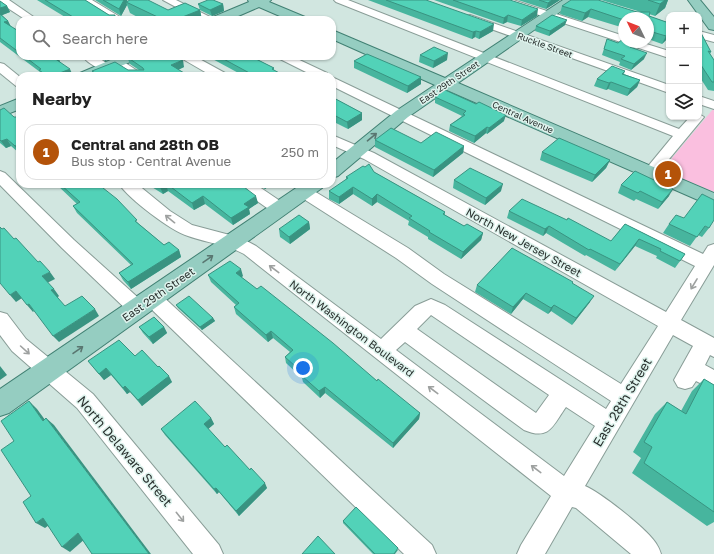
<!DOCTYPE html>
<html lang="en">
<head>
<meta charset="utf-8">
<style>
  :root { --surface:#fff; --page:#f6f6f6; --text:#222; --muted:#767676; --line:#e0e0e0; --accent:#b45309 }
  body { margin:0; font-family:"Golos Text",sans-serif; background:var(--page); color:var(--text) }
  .controls { position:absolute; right:12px; top:12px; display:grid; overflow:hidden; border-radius:8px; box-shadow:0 1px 3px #0004 }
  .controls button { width:36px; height:36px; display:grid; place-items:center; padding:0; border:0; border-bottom:1px solid var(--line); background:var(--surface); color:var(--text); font:20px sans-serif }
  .compass { position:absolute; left:618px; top:12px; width:36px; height:36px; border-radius:50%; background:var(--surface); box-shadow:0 1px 3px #0004; rotate:313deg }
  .you { position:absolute; left:303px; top:368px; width:14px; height:14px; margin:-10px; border:3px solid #fff; border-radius:50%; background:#1a73e8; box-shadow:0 0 0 6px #1a73e833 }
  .badge { display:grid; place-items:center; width:26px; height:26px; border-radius:50%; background:var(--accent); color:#fff; font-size:13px; font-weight:700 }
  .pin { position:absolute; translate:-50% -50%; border:2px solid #fff; box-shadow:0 1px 4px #0006 }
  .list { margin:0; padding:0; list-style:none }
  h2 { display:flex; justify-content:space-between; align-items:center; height:52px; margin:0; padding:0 16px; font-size:17px }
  h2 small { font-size:13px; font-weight:400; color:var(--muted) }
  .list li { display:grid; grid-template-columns:26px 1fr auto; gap:12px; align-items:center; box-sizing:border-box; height:56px; margin:0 8px 8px; padding:0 8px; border:1px solid var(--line); border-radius:12px }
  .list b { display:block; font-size:15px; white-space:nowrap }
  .list p { margin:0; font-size:13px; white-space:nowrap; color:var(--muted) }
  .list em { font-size:13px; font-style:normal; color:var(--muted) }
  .icon { flex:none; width:22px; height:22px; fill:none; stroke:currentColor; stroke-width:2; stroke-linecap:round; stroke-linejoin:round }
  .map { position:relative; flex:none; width:714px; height:554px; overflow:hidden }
  .search { position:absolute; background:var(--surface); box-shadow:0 1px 3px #0004; left:16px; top:16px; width:320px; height:44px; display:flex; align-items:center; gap:10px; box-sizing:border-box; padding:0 14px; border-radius:12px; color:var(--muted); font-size:15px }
  .panel { position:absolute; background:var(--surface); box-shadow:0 1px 3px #0004; left:16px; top:72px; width:320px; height:116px; border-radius:12px }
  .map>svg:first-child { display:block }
  .green { fill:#fabfdf }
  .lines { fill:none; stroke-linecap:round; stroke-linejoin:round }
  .minor-casing { stroke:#899d97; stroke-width:2 }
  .major-casing { stroke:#418073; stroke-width:2 }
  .minor { fill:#fff; fill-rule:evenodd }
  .major { fill:#95cdc1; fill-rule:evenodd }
  .wall { fill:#47b59e }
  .shaded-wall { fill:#399381 }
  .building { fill:#52d2b8; stroke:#399381 }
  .oneway { stroke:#597670 }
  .oneway2 { stroke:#9ea1a0 }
  .labels { text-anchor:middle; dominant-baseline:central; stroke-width:3; stroke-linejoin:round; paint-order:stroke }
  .far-street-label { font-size:9px; fill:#282f2d; stroke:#def3ed }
  .street-label { font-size:11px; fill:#282f2d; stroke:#def3ed }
  .near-street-label { font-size:13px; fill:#282f2d; stroke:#def3ed }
</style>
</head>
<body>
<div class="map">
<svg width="714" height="554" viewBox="0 0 714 554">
  <rect width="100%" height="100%" fill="#d1e6e0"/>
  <!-- green -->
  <path class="green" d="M 714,108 L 714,192 L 662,170 Z"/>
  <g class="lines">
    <!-- minor casing -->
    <g class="minor-casing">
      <g id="minor">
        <path d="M 0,0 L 9,0 L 38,20 L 26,20 L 0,3 Z"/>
        <path d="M 80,0 L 92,0 L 125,20 L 112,20 Z"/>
        <path d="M 163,0 L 176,0 L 212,18 L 213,20 L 200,20 Z"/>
        <path d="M 334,0 L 348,0 L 679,129 L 690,117 L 699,117 L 699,114 L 704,117 L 655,176 L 650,178 L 645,176 L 643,173 L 645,170 L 673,136 L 336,2 Z"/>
        <path d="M 498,0 L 513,0 L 624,36 L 624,42 L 640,42 L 669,51 L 669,58 L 500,2 Z"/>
        <path d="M 470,15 L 669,85 L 669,93 L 466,20 L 465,18 L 466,16 Z"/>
        <path d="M 699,31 L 714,35 L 714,42 L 699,38 Z"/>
        <path d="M 82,56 L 96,56 L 112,67 L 110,70 C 101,72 88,63 82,56 Z"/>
        <path d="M 179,56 L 194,56 L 225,73 L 227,76 L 212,76 L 181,58 Z"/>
        <path d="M 276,56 L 291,56 L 327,73 L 329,76 L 314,76 L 278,58 Z"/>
        <path d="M 117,58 L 121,60 L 145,76 L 131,76 L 113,64 L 111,62 L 113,60 Z"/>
        <path d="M 0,63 L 4,64 L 20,77 L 20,87 L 16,86 L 0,73 Z"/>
        <path d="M 332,77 L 703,254 L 708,246 L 714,244 L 714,265 L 681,320 L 714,338 L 714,357 L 710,355 L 705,365 L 714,370 L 714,390 L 696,381 L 692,387 L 685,389 L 678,387 L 674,380 L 693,346 L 673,335 L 585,486 C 601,493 649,530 657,545 C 659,548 660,551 661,554 L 631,554 L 576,508 L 572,507 L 545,554 L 517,554 L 521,545 L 551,496 L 244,254 C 226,244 207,243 188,236 C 171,231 129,199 119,184 L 137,184 L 170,211 L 192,225 L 241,238 L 256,246 L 381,339 L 415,306 L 431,299 L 445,305 L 606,409 L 611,401 L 432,284 L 396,258 L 299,196 L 296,192 L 299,188 L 304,187 L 309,188 L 408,248 L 444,274 L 621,384 L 658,326 L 364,159 L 332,145 L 332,135 L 374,153 L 666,312 L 695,266 L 332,86 ZM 431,315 L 549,395 L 536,413 L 417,329 ZM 405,342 L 524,430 C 550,441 553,425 566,407 L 595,426 L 564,476 L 396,350 Z"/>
        <path d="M 699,96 L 714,101 L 714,109 L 699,104 Z"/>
        <path d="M 0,171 L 5,173 L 74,240 L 144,303 L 146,308 L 144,313 L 137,316 L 130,313 L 62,248 L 0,185 Z"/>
        <path d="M 236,184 L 255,184 L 286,205 L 288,209 L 286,213 L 280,214 L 274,213 L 239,188 Z"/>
        <path d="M 152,291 L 159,293 L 432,545 L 436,554 L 404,554 L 145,303 L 143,298 L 145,293 Z"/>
        <path d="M 0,312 L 7,314 L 26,339 L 93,394 L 219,545 L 223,554 L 193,554 L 77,408 L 12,351 L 0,335 Z"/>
      </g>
    </g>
    <!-- major casing -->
    <g class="major-casing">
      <g id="major">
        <path d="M 248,0 L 271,0 L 269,2 L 305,17 L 306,20 L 289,20 L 259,7 L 229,20 L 212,20 L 213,17 L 249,2 Z"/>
        <path d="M 563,0 L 577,0 L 458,83 L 714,193 L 714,207 L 447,90 L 408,117 L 338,176 L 332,178 L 332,163 L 396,111 L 435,85 L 332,39 L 332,30 L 445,78 Z"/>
        <path d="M 688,0 L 700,0 L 714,17 L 714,30 L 709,29 Z"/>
        <path d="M 120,56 L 139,56 L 137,59 L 98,76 L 78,76 L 80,73 Z"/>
        <path d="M 20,98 L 20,109 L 0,117 L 0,106 Z"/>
        <path d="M 302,184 L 324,184 L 322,188 L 9,413 L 0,416 L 0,389 Z"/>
      </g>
    </g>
    <!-- minor -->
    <use href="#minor" class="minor"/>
    <!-- major -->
    <use href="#major" class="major"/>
  </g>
  <!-- wall -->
  <g class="wall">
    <path d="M 37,0 L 85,0 L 109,15 L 115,15 L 117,20 L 70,20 Z"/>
    <path d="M 95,0 L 127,0 L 127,1 L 168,10 L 200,10 L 198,4 L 223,4 L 224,11 L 212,16 L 200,10 L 202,20 L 143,20 L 130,13 L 127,5 L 121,16 Z"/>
    <path d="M 368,0 L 426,0 L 493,31 L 479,39 L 475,37 L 472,39 Z"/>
    <path d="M 434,0 L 510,0 L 537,16 L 521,26 L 507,22 L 503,24 Z"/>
    <path d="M 518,0 L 560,0 L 546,9 Z"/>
    <path d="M 601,0 L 668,0 L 665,8 L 655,16 L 649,14 L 649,16 L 669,23 L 669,43 L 667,39 L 662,44 L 648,39 L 648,18 L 624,18 L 624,28 L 588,17 L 582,21 L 560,14 L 562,6 L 641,12 Z"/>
    <path d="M 0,1 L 7,6 L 10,12 L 2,15 L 8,21 L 11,27 L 20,32 L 20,56 L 56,56 L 58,57 L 60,62 L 73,76 L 42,76 L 40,72 L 0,42 Z"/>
    <path d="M 565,25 L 549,36 L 535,31 L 536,26 Z"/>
    <path d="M 699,32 L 711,52 L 710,54 L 714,60 L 714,91 L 708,90 L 699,76 Z"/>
    <path d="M 607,39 L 634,48 L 633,48 L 644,59 L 631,70 L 619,65 L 620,62 L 602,55 Z"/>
    <path d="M 420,55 L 447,60 L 433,68 L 419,62 Z"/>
    <path d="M 99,56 L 116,56 L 105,61 Z"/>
    <path d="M 207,56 L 250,56 L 274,68 L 274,71 L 283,75 L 283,76 L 244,76 Z"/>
    <path d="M 127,57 L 184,67 L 178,70 L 189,76 L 94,76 L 92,71 L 139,70 L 130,64 Z"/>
    <path d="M 354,61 L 421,77 L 421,84 L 407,93 L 354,68 Z"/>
    <path d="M 625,71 L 624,74 L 640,80 L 637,87 L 627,96 L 608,89 L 606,90 L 594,86 L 597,79 Z"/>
    <path d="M 332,97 L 362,113 L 362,120 L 348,129 L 334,122 L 332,123 Z"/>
    <path d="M 435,97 L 504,121 L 487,134 L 486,133 L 474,143 L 449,131 L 450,125 L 462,116 L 435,103 Z"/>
    <path d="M 0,110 L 20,120 L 20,153 L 19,153 L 11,146 L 6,148 L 0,143 Z"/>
    <path d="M 375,140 L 464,146 L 463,153 L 433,177 L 375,147 Z"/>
    <path d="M 542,152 L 610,160 L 606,168 L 592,182 L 540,160 Z"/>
    <path d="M 374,172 L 445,212 L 445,215 L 464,226 L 483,233 L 481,240 L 461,259 L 428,239 L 428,237 L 408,225 L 409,221 L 377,202 L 372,206 L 353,194 L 339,204 L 329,199 L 329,191 L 346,180 L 346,177 Z"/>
    <path d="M 454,180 L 501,191 L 485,205 L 453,188 Z"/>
    <path d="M 56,184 L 98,184 L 139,224 L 164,245 L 179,250 L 181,257 L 131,289 L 123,280 L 119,273 L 131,265 L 77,213 L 73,206 L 77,204 Z"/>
    <path d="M 147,184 L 240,184 L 258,203 L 249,209 L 250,214 L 233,225 L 205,204 L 194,210 L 168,191 L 163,194 Z"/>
    <path d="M 257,184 L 272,184 L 265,189 Z"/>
    <path d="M 621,185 L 669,196 L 658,209 L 636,199 L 634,201 L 618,193 Z"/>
    <path d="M 509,211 L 611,241 L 625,224 L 685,254 L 675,268 L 656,258 L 657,256 L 635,246 L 615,271 L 586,255 L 585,256 L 546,233 L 543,236 L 507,218 Z"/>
    <path d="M 684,218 L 709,228 L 702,237 L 698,235 L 690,246 L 663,233 L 669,224 Z"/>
    <path d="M 309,222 L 310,229 L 290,244 L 280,237 L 279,229 Z"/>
    <path d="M 208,275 L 243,276 L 241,277 L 377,381 L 420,413 L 419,419 L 393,448 L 325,393 L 320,398 L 303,382 L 302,378 L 286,363 L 285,357 L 290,352 L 273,338 L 268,342 L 236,314 L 234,307 L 236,305 L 211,282 Z"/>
    <path d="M 572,283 L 590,302 L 572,325 L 551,311 L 548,314 L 523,299 L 511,314 L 475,292 L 477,285 Z"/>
    <path d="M 176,305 L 213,318 L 215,321 L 202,330 L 178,308 Z"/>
    <path d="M 139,327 L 164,327 L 167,333 L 153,344 L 143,333 Z"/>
    <path d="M 135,356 L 172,382 L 142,406 L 130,392 L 127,394 L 111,375 L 104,380 L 88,361 Z"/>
    <path d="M 704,379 L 714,385 L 714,522 L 707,526 L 632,473 L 641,458 L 633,452 L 655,414 L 667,402 L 681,411 L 692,391 Z"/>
    <path d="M 211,418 L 214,424 L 208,429 L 225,447 L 267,488 L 239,516 L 219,492 L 217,494 L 165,435 L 161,429 Z"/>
    <path d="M 343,521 L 398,550 L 395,554 L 373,554 L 343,523 Z"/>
  </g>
  <!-- shaded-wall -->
  <g class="shaded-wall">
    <path d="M 124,0 L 127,0 L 128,3 L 126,2 L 127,5 L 121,16 L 119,9 Z"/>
    <path d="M 552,0 L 560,0 L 546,9 L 548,3 Z"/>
    <path d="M 661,0 L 668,0 L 665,8 L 655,16 L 660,4 Z"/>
    <path d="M 223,4 L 224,11 L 212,16 L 210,10 Z"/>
    <path d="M 7,6 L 10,12 L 0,16 L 0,8 Z"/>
    <path d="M 538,9 L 537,16 L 521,26 L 522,20 Z"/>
    <path d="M 591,9 L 588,17 L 582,21 L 585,13 Z"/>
    <path d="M 200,10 L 202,20 L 175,20 Z"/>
    <path d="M 115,15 L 117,20 L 113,20 Z"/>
    <path d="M 508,15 L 507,22 L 503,24 L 504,18 Z"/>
    <path d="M 567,20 L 565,25 L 549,36 L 550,31 Z"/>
    <path d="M 8,21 L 11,27 L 4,22 Z"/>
    <path d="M 494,24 L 493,31 L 479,39 L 480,32 Z"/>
    <path d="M 476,31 L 475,37 L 472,39 L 473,32 Z"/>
    <path d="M 669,33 L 669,35 L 667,39 L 662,44 L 666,36 Z"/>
    <path d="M 335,40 L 335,47 L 332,49 L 332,42 Z"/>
    <path d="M 636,42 L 634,48 L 627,53 L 630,47 Z"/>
    <path d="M 448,53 L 447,60 L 433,68 L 434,61 Z"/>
    <path d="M 647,53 L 644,59 L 631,70 L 634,64 Z"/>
    <path d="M 104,56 L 116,56 L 105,61 Z"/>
    <path d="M 58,57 L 61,64 L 54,58 Z"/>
    <path d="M 183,60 L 184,67 L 173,72 L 171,65 Z"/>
    <path d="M 70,69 L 73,76 L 52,76 Z"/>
    <path d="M 421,77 L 421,84 L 407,93 L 408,86 Z"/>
    <path d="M 640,80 L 637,87 L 627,96 L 630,89 Z"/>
    <path d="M 611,82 L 608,89 L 606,90 L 609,83 Z"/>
    <path d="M 362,113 L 362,120 L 348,129 L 347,122 Z"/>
    <path d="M 334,115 L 334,122 L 332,123 L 332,116 Z"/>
    <path d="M 506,115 L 504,121 L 487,134 L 489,128 Z"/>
    <path d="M 487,127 L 486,133 L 474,143 L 475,136 Z"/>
    <path d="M 7,139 L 11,146 L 6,148 L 1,141 Z"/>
    <path d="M 18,145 L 20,148 L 20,153 L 19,153 L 15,146 Z"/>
    <path d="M 464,146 L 463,153 L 433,177 L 434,170 Z"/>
    <path d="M 610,160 L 606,168 L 592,182 L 595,175 Z"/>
    <path d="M 164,184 L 166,184 L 168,191 L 163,194 L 160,187 Z"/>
    <path d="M 264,184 L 272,184 L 265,189 Z"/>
    <path d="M 503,184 L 501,191 L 485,205 L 486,198 Z"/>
    <path d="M 353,187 L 353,194 L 339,204 L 339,197 Z"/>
    <path d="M 673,189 L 669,196 L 658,209 L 662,202 Z"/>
    <path d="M 377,194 L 377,202 L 372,206 L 372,199 Z"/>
    <path d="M 203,196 L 205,204 L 194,210 L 192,203 Z"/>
    <path d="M 256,196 L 258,203 L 249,209 L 250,214 L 233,225 L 231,218 L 244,204 Z"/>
    <path d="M 309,222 L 310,229 L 290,244 L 289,237 Z"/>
    <path d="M 549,226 L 546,233 L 543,236 L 545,229 Z"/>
    <path d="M 483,233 L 481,240 L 461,259 L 463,252 Z"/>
    <path d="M 639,239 L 635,246 L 615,271 L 620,264 Z"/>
    <path d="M 179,250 L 181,257 L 131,289 L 128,282 Z"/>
    <path d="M 241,269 L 243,276 L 238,280 L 236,273 Z"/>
    <path d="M 50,272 L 55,279 L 47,283 L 42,276 Z"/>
    <path d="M 54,289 L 59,296 L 57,298 L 51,290 Z"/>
    <path d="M 16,291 L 22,298 L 16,302 L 10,295 Z"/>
    <path d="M 526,293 L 523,299 L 511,314 L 513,307 Z"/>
    <path d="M 594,296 L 590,302 L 572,325 L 576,318 Z"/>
    <path d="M 29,304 L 34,311 L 33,312 L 27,305 Z"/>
    <path d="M 554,305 L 551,311 L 548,314 L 551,308 Z"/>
    <path d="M 95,309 L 99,316 L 59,342 L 53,336 Z"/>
    <path d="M 213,318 L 215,321 L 202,330 L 200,327 Z"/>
    <path d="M 164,327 L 167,333 L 153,344 L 149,337 Z"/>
    <path d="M 271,331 L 273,338 L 268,342 L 266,335 Z"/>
    <path d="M 0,366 L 7,375 L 0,380 Z"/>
    <path d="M 106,368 L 111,375 L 104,380 L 99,374 Z"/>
    <path d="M 169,376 L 172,382 L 142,406 L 138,400 Z"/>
    <path d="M 125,386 L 130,392 L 127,394 L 123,388 Z"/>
    <path d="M 325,387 L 325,393 L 320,398 L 319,391 Z"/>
    <path d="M 29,401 L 37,409 L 51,428 L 43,421 Z"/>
    <path d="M 420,413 L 419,419 L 393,448 L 393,443 Z"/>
    <path d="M 46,418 L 54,425 L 151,554 L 149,554 Z"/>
    <path d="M 211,418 L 214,424 L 207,430 L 204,424 Z"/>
    <path d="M 265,483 L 267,488 L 239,516 L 236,511 Z"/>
    <path d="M 216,488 L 219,492 L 217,494 L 214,489 Z"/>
    <path d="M 43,518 L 52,523 L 45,528 L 36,523 Z"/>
    <path d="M 78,533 L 86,538 L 70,552 L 62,547 Z"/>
  </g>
  <!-- building -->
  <g class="building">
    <path d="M 45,0 L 85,0 L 109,15 L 115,15 L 112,20 L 113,20 L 78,20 Z"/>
    <path d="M 103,0 L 124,0 L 119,9 Z"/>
    <path d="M 130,0 L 148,0 L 168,10 L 185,3 L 200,10 L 175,20 L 164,20 L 126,2 Z"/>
    <path d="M 208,0 L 213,0 L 223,4 L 210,10 L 198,4 Z"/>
    <path d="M 386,0 L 426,0 L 494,24 L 480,32 L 476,31 L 473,32 Z"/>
    <path d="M 453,0 L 510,0 L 538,9 L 522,20 L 508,15 L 504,18 Z"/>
    <path d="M 539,0 L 552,0 L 548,3 Z"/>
    <path d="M 571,0 L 598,0 L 637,12 L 650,12 L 649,16 L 669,23 L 669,33 L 666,36 L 649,31 L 648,31 L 648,18 L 624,18 L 624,20 L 591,9 L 585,13 L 562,6 Z"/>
    <path d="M 648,0 L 665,0 L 660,4 Z"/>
    <path d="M 0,1 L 7,6 L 0,8 Z"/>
    <path d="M 0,14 L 8,21 L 4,22 L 20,32 L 20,53 L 0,38 Z"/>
    <path d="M 552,15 L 567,20 L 550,31 L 536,26 Z"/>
    <path d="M 699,32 L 701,33 L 711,52 L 708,51 L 714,60 L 714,82 L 712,82 L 699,62 Z"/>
    <path d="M 624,38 L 624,42 L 636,42 L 630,47 L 647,53 L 634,64 L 621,59 L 625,56 L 604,49 L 607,39 L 618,43 Z"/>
    <path d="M 434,47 L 448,53 L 434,61 L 420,55 Z"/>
    <path d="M 367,54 L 421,77 L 408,86 L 354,61 Z"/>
    <path d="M 24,56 L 56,56 L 58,57 L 54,58 L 70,69 L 52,76 L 47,76 L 39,70 L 41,69 Z"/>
    <path d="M 129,56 L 176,56 L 183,60 L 171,65 L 189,76 L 100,76 L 92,71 L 115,62 L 128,70 L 144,70 L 143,68 L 127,57 Z"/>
    <path d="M 218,56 L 250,56 L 274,68 L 272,69 L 283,75 L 282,76 L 259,75 L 255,76 Z"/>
    <path d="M 612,66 L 625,71 L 622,74 L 640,80 L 630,89 L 611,82 L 609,83 L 597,79 Z"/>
    <path d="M 205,74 L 209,76 L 200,76 Z"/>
    <path d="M 445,90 L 476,104 L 479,102 L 506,115 L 489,128 L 487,127 L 475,136 L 450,125 L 465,115 L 463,114 L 466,111 L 435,97 Z"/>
    <path d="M 332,97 L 362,113 L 347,122 L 334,115 L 332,116 Z"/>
    <path d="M 4,108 L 14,117 L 16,117 L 20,120 L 20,147 L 18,145 L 15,146 L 7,139 L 1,141 L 0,140 L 0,110 Z"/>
    <path d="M 391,128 L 421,143 L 436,132 L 464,146 L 434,170 L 375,140 Z"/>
    <path d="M 559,138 L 610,160 L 595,175 L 542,152 Z"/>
    <path d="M 369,164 L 374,172 L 445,212 L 443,214 L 464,226 L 467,224 L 483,233 L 463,252 L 429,232 L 430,231 L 409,218 L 412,216 L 377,194 L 372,199 L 353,187 L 339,197 L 329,191 L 348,178 L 346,177 L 363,166 L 365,167 Z"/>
    <path d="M 470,168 L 503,184 L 486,198 L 454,180 Z"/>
    <path d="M 635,171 L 673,189 L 662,202 L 640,191 L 638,193 L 621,185 Z"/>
    <path d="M 60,184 L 98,184 L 117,199 L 137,220 L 135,221 L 164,245 L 169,242 L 179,250 L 128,282 L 119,273 L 133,264 L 73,206 L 80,202 Z"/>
    <path d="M 156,184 L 164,184 L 160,187 Z"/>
    <path d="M 167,184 L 240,184 L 256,196 L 244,204 L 249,207 L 231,218 L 203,196 L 192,203 Z"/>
    <path d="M 702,194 L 714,200 L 714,220 L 709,228 L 705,226 L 697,237 L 669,224 L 676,215 L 684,218 Z"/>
    <path d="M 522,199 L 567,220 L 568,218 L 611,241 L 625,224 L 685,254 L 680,261 L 660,251 L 661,249 L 639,239 L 620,264 L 590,249 L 589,250 L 549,226 L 545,229 L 509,211 Z"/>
    <path d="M 299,215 L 309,222 L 289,237 L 279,229 Z"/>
    <path d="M 0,227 L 2,229 L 4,228 L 14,239 L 16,238 L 38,262 L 40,261 L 50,272 L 42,276 L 54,289 L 51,290 L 65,306 L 82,296 L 95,309 L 53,336 L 29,304 L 27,305 L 16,291 L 10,295 L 0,283 Z"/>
    <path d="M 512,248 L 573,282 L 572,283 L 594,296 L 576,318 L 554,305 L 551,308 L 526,293 L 513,307 L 477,285 Z"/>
    <path d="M 230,261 L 241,269 L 236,273 L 257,289 L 261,286 L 333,343 L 377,381 L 378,379 L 420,413 L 393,443 L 325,387 L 319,391 L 302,376 L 304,374 L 285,357 L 293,350 L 271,331 L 266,335 L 234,307 L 239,303 L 208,275 Z"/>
    <path d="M 189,296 L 213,318 L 200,327 L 176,305 Z"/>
    <path d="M 154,317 L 164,327 L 149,337 L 139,327 Z"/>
    <path d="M 119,340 L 135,356 L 142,350 L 158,367 L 159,366 L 169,376 L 138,400 L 125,386 L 123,388 L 106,368 L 99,374 L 88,361 Z"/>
    <path d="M 704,379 L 714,385 L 714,512 L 644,463 L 652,447 L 644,442 L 667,402 L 686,414 Z"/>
    <path d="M 29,401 L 43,421 L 46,418 L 149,554 L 92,554 L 78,533 L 62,547 L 43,518 L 36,523 L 23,502 L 31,496 L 1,450 L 14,441 L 1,421 Z"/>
    <path d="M 195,401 L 211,418 L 204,424 L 225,447 L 227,445 L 250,470 L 251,468 L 265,483 L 236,511 L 216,488 L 214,489 L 161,429 Z"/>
    <path d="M 356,507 L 398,548 L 394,554 L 375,554 L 343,521 Z"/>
    <path d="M 318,536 L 335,554 L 302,554 Z"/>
  </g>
  <!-- one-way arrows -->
  <defs><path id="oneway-shaft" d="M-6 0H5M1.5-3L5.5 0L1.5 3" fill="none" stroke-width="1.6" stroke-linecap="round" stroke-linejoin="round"/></defs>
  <g class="oneway">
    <use href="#oneway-shaft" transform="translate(372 137) rotate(-40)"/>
    <use href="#oneway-shaft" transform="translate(208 259) rotate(-35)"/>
    <use href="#oneway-shaft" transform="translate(78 350) rotate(-35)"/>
  </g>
  <g class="oneway2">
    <use href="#oneway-shaft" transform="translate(170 219) rotate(-141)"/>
    <use href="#oneway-shaft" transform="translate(274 269) rotate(-143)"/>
    <use href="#oneway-shaft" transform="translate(694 284) rotate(121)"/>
    <use href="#oneway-shaft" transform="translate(25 350) rotate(42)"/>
    <use href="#oneway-shaft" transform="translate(433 390) rotate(-143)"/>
    <use href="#oneway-shaft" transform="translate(536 469) rotate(-143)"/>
    <use href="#oneway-shaft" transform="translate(180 517) rotate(51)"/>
  </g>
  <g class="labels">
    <!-- far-street labels -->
    <g class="far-street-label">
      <text transform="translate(545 45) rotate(20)">Ruckle Street</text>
      <text transform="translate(449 82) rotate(-34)">East 29th Street</text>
      <text transform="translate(523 117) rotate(24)">Central Avenue</text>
    </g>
    <!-- street labels -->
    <g class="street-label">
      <text transform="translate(524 242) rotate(29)">North New Jersey Street</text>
      <text transform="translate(158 294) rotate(-35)">East 29th Street</text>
      <text transform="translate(352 328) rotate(37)">North Washington Boulevard</text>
    </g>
    <!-- near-street labels -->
    <g class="near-street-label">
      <text transform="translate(622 402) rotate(-59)">East 28th Street</text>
      <text transform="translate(125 451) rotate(50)">North Delaware Street</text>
    </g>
  </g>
</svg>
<div class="controls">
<button>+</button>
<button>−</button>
<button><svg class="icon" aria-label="layers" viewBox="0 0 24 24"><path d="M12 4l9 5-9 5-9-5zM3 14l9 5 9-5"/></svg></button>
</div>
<svg class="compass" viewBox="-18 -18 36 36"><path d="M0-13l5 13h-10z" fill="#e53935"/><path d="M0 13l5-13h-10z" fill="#767676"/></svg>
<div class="you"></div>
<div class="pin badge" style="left:668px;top:174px">1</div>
<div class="search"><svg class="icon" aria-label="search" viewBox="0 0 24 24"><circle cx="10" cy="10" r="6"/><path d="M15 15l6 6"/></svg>Search here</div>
<section class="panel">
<h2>Nearby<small></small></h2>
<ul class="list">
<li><span class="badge">1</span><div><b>Central and 28th OB</b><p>Bus stop · Central Avenue</p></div><em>250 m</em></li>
</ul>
</section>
</div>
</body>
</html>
